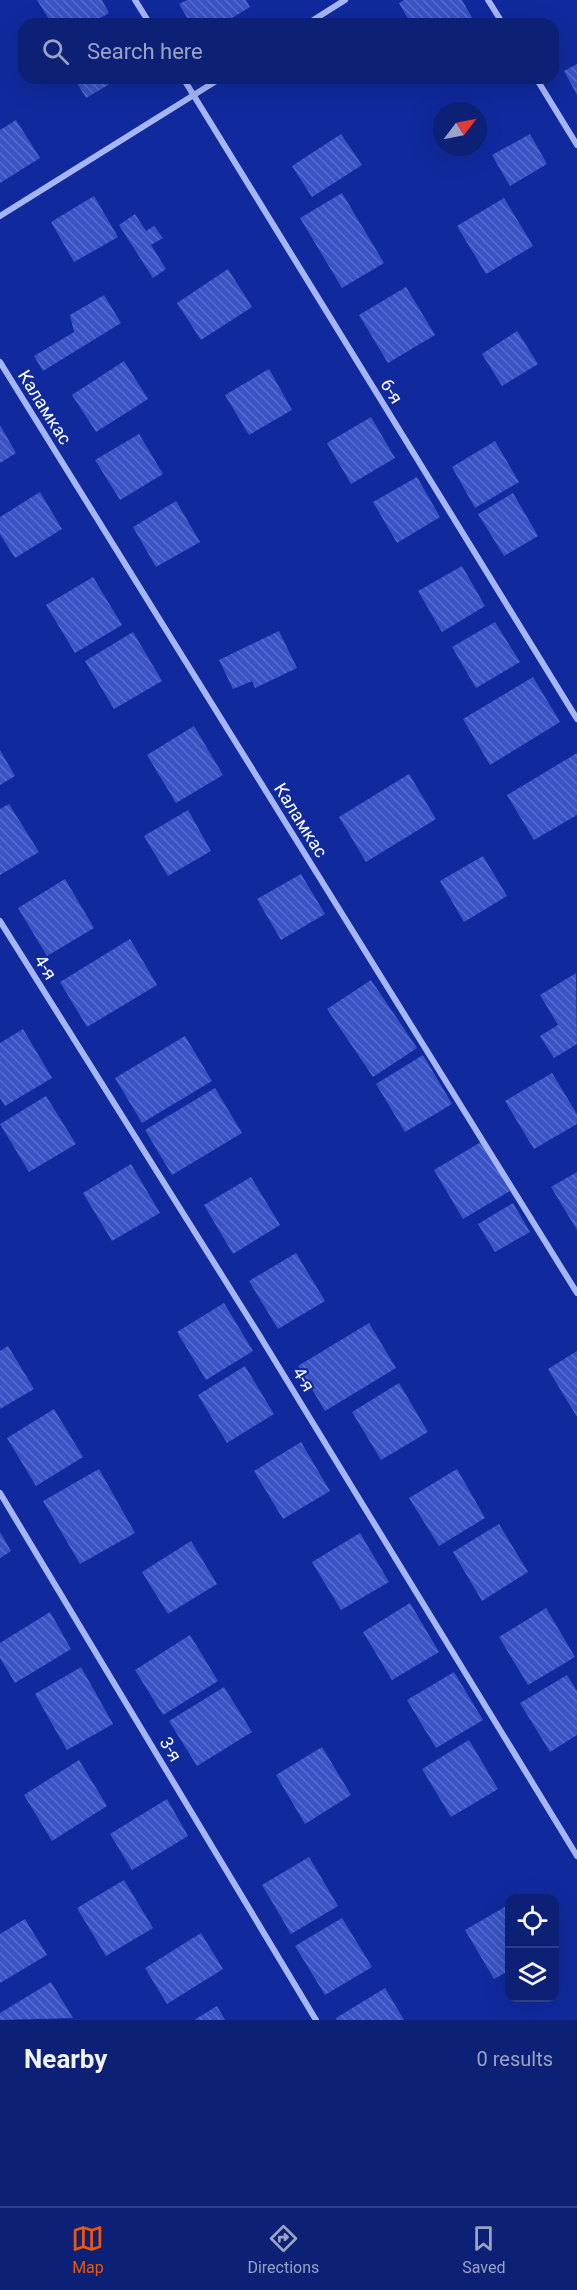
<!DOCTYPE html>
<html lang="en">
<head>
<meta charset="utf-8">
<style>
  :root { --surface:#0c2076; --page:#1a2d7e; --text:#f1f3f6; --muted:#9aa3c5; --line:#2c3e88; --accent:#ea580c }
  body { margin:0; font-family:Roboto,sans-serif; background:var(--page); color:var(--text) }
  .controls { position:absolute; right:18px; bottom:18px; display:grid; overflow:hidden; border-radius:12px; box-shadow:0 6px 24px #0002 }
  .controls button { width:54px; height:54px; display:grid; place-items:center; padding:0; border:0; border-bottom:2px solid var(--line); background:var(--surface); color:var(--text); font:30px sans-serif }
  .compass { position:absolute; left:433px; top:102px; width:54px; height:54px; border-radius:50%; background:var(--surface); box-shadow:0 6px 24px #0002; rotate:58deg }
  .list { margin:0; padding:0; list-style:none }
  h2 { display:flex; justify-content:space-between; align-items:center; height:78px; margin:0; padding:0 24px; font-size:26px }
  h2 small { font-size:20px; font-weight:400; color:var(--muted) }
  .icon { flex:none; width:33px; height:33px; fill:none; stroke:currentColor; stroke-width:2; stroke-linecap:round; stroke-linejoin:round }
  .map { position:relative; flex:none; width:577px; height:2020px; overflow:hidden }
  .search { position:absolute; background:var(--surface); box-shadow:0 6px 24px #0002; left:18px; right:18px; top:18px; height:66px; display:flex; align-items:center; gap:15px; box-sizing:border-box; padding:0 21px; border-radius:18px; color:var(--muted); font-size:22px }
  .sheet { height:186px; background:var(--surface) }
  nav { display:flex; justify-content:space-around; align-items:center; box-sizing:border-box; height:84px; border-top:2px solid var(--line); background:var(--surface); font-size:16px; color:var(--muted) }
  nav a { display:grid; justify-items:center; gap:3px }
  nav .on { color:var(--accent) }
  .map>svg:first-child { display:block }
  .building { fill:url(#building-back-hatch) }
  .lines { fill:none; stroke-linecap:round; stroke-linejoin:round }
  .street { stroke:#a6b5f5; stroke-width:6 }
  .labels { text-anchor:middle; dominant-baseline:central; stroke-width:4.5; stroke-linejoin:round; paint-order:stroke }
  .street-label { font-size:18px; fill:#fff; stroke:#102a9e }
</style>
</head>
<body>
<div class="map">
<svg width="577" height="2020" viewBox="0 0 577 2020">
  <defs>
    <pattern id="building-back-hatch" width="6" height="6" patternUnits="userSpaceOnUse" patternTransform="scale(1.5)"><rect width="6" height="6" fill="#3953c5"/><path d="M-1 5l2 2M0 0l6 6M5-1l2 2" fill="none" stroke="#576dce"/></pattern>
  </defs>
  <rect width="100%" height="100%" fill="#102a9e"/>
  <!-- building -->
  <g class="building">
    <path d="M 37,0 L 102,0 L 109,13 L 90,24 L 52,24 Z"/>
    <path d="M 187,0 L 246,0 L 250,7 L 222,24 L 191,24 L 179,4 Z"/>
    <path d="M 404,0 L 462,0 L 475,23 L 411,24 L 399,3 Z"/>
    <path d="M 577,64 L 577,95 L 564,71 Z"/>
    <path d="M 74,78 L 120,78 L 86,98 Z"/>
    <path d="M 16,120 L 40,158 L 0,183 L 0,130 Z"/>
    <path d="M 341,134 L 362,165 L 312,197 L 292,166 Z"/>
    <path d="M 530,134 L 547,164 L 510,186 L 492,155 Z"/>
    <path d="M 342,193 L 384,263 L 342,288 L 300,218 Z"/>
    <path d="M 94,196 L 118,237 L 74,262 L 51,222 Z"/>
    <path d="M 504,198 L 533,246 L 486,274 L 457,226 Z"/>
    <path d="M 135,214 L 146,231 L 154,226 L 163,238 L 151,245 L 166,269 L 153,278 L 119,225 Z"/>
    <path d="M 228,269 L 252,307 L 201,340 L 177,303 Z"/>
    <path d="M 406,287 L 435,335 L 388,363 L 359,315 Z"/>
    <path d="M 104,295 L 121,323 L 43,371 L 34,356 L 74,332 L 70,315 Z"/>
    <path d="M 517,331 L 538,364 L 502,386 L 482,354 Z"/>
    <path d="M 124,361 L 148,399 L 96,432 L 72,395 Z"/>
    <path d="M 269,369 L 292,410 L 249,435 L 225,395 Z"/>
    <path d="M 371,417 L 395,458 L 351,484 L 327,443 Z"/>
    <path d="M 0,425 L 16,453 L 0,463 Z"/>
    <path d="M 139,434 L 163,474 L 120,500 L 95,460 Z"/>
    <path d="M 495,441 L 519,482 L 475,508 L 452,467 Z"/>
    <path d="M 417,477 L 440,517 L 397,543 L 373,502 Z"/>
    <path d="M 40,492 L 62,529 L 15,558 L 0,534 L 0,517 Z"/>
    <path d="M 513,493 L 538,536 L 504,556 L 478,514 Z"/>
    <path d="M 176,501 L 200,542 L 156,567 L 133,527 Z"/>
    <path d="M 462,566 L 485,606 L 442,632 L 418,591 Z"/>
    <path d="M 93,577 L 122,625 L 75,653 L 46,605 Z"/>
    <path d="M 495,622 L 520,662 L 476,688 L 452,647 Z"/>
    <path d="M 279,631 L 297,668 L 255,688 L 252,681 L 233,689 L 219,660 Z"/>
    <path d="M 133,632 L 162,681 L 114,709 L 85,661 Z"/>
    <path d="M 533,677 L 560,722 L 490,765 L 463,719 Z"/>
    <path d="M 194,726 L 223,775 L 176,803 L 147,755 Z"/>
    <path d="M 0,750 L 15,776 L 0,785 Z"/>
    <path d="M 577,753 L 577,815 L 534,840 L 507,795 Z"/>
    <path d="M 409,774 L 436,819 L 366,862 L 339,817 Z"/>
    <path d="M 9,804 L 39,852 L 0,875 L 0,809 Z"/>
    <path d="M 188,810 L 211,851 L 168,876 L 144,836 Z"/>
    <path d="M 483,856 L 507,896 L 464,922 L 440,881 Z"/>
    <path d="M 301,874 L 325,914 L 281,940 L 257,899 Z"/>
    <path d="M 65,879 L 94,928 L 47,956 L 18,908 Z"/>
    <path d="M 130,939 L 157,985 L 87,1027 L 60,982 Z"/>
    <path d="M 576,973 L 577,1044 L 554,1058 L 540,1036 L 558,1025 L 540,995 Z"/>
    <path d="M 371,980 L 417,1048 L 373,1077 L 327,1009 Z"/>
    <path d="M 23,1029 L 52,1078 L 5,1106 L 0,1098 L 0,1043 Z"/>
    <path d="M 185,1036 L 212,1081 L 142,1123 L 115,1078 Z"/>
    <path d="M 423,1055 L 452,1104 L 405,1132 L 376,1084 Z"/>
    <path d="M 552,1073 L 577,1114 L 577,1124 L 534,1149 L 505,1101 Z"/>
    <path d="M 215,1088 L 242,1133 L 172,1175 L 145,1130 Z"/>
    <path d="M 46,1096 L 76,1144 L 29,1172 L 0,1124 Z"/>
    <path d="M 481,1142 L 510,1191 L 463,1219 L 434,1170 Z"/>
    <path d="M 131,1164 L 160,1213 L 112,1241 L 83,1193 Z"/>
    <path d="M 577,1172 L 577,1230 L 551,1187 Z"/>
    <path d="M 251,1177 L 280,1225 L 233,1254 L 204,1205 Z"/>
    <path d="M 513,1203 L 530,1232 L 495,1252 L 478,1224 Z"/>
    <path d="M 296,1253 L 325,1301 L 278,1329 L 249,1281 Z"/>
    <path d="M 224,1303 L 253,1351 L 206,1380 L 177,1332 Z"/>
    <path d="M 369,1323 L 396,1368 L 325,1411 L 298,1366 Z"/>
    <path d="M 8,1346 L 34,1389 L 0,1409 L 0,1351 Z"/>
    <path d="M 577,1351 L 577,1417 L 548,1369 Z"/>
    <path d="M 245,1366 L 274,1414 L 227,1443 L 198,1395 Z"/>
    <path d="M 399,1383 L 428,1432 L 381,1460 L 352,1412 Z"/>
    <path d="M 54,1409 L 83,1457 L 36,1486 L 7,1438 Z"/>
    <path d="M 301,1442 L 330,1491 L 283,1519 L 254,1471 Z"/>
    <path d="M 99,1469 L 135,1533 L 80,1564 L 43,1501 Z"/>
    <path d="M 457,1469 L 485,1518 L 439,1546 L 409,1498 Z"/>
    <path d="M 499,1524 L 528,1572 L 482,1601 L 453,1552 Z"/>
    <path d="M 0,1532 L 11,1551 L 0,1558 Z"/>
    <path d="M 360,1533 L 389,1582 L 341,1610 L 312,1562 Z"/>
    <path d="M 191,1541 L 217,1584 L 168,1614 L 142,1572 Z"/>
    <path d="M 410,1603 L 439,1652 L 392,1680 L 363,1632 Z"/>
    <path d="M 546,1608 L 575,1657 L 528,1685 L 499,1637 Z"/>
    <path d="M 50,1612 L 71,1649 L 15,1683 L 0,1658 L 0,1643 Z"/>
    <path d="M 190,1635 L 218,1681 L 163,1715 L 135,1670 Z"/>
    <path d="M 81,1667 L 113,1724 L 67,1750 L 35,1694 Z"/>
    <path d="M 454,1672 L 483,1720 L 436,1748 L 407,1700 Z"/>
    <path d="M 567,1675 L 577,1691 L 577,1735 L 550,1752 L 520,1703 Z"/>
    <path d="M 224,1687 L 252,1732 L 197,1766 L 169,1721 Z"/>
    <path d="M 469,1740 L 498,1789 L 451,1817 L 422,1769 Z"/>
    <path d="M 322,1747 L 351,1795 L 305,1824 L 276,1775 Z"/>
    <path d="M 79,1760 L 107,1806 L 52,1841 L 24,1795 Z"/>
    <path d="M 167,1799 L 188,1836 L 132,1870 L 110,1834 Z"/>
    <path d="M 309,1857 L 338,1906 L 291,1934 L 262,1885 Z"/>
    <path d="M 124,1880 L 153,1928 L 106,1956 L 77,1908 Z"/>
    <path d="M 510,1904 L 510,1970 L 494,1979 L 465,1930 Z"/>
    <path d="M 342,1918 L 372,1967 L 325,1995 L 295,1946 Z"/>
    <path d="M 25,1919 L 47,1955 L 0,1983 L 0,1934 Z"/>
    <path d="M 201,1933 L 223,1969 L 167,2004 L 145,1968 Z"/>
    <path d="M 51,1982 L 73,2018 L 0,2020 L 0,2013 Z"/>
    <path d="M 385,1988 L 404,2020 L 337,2020 L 336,2018 Z"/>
    <path d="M 217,2006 L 225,2020 L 194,2020 Z"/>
  </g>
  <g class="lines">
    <!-- street -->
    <g class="street">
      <path d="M 135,0 L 150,24"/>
      <path d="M 488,0 L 503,24"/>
      <path d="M 307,24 L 345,0"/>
      <path d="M 183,78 L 577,719"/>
      <path d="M 536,78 L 577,145"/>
      <path d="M 0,216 L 221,78"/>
      <path d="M 0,362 L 577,1293"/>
      <path d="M 0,921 L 258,1333 L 577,1856"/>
      <path d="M 0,1493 L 316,2020"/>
    </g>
  </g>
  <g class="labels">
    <!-- street labels -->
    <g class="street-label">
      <text transform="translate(392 391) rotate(58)">6-я</text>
      <text transform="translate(45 407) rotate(58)">Каламкас</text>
      <text transform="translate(301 820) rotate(58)">Каламкас</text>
      <text transform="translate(46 967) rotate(58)">4-я</text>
      <text transform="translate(304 1379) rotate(59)">4-я</text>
      <text transform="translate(171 1749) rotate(59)">3-я</text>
    </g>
  </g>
</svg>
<div class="controls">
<button><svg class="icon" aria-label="locate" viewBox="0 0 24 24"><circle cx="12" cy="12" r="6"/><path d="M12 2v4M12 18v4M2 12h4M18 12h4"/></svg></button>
<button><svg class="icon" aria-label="layers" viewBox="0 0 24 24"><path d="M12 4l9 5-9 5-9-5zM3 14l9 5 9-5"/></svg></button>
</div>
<svg class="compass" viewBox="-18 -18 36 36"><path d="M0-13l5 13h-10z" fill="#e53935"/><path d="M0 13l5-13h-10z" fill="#9aa3c5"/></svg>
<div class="search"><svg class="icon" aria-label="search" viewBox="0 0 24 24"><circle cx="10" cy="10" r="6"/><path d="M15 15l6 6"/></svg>Search here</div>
</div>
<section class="sheet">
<h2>Nearby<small>0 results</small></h2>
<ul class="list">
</ul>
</section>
<nav>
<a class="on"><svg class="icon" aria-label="map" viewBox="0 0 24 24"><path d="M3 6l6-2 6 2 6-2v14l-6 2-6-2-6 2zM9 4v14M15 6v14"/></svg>Map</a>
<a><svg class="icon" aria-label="directions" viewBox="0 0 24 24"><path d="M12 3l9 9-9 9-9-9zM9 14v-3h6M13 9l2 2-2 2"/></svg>Directions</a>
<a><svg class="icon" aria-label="saved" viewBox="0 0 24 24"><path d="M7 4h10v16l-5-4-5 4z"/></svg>Saved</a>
</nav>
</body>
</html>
